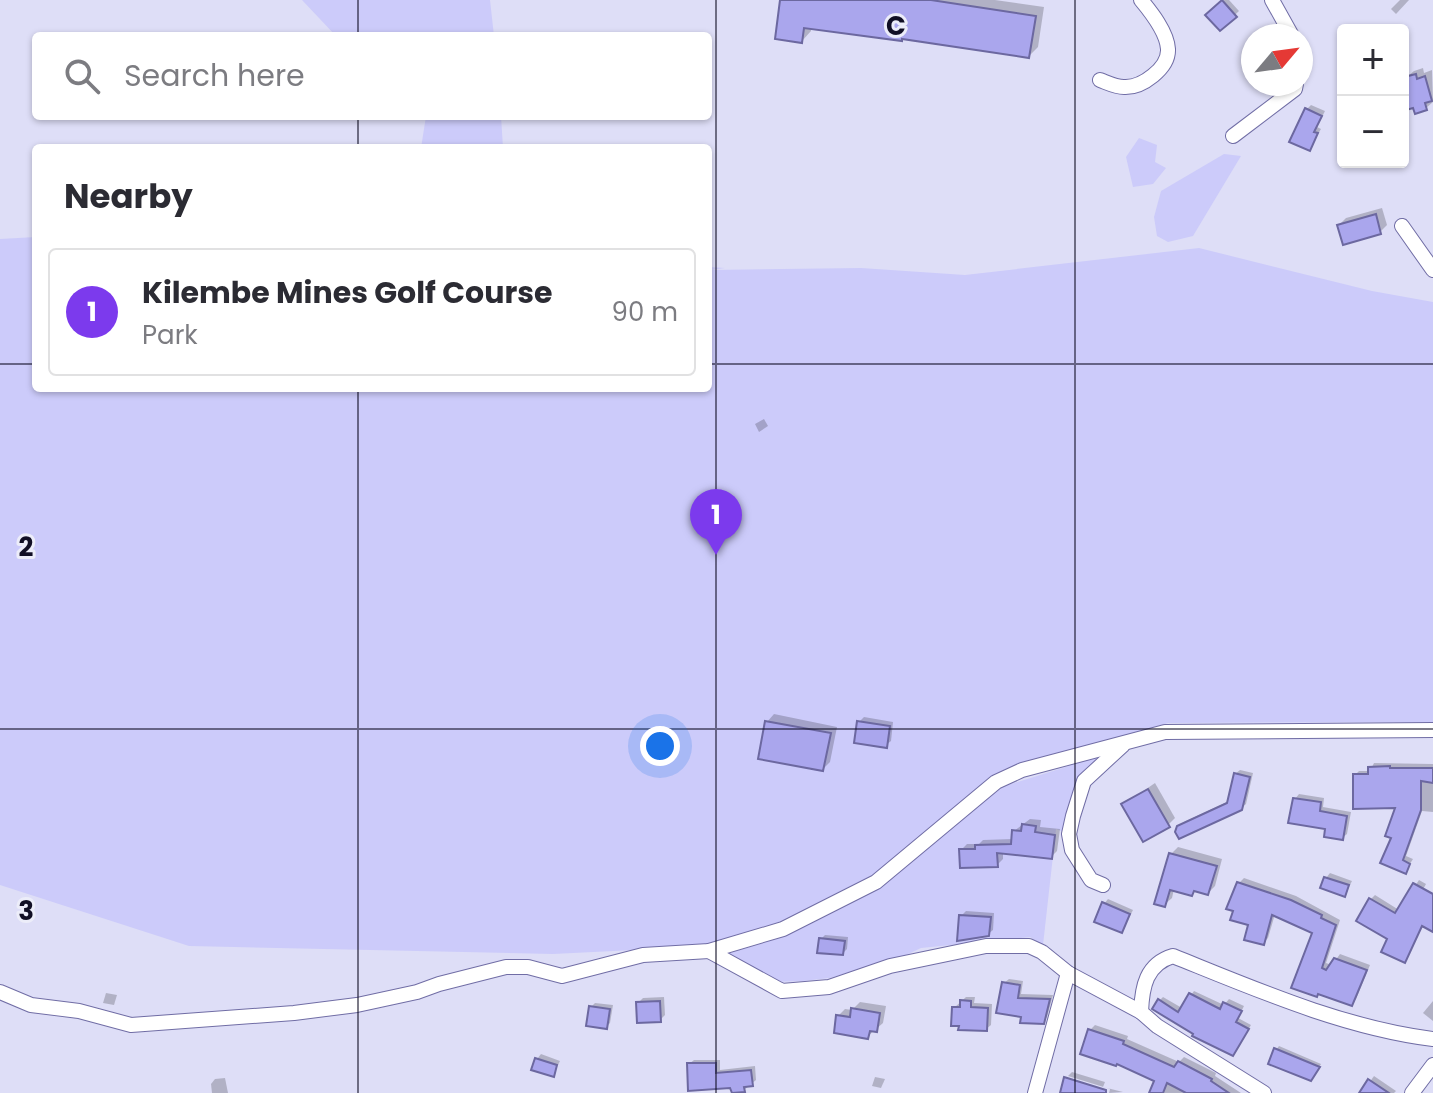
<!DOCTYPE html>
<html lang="en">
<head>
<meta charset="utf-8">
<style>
  :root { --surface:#fff; --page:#f2f2f3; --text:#2b2b33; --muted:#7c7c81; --line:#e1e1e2; --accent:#7c3aed }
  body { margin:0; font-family:Poppins,sans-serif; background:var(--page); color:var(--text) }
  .controls { position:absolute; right:24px; top:24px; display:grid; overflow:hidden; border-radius:8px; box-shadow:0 2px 6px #0004 }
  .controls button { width:72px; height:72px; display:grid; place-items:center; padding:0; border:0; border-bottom:2px solid var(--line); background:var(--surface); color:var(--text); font:40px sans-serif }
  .compass { position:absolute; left:1241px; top:24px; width:72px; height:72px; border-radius:50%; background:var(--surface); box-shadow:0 2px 6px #0004; rotate:61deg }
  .you { position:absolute; left:660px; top:746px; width:28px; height:28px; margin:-20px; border:6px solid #fff; border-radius:50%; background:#1a73e8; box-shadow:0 0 0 12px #1a73e833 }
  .badge { display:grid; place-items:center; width:52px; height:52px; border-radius:50%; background:var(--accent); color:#fff; font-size:26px; font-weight:700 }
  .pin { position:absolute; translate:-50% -66px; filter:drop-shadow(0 2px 4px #0008) }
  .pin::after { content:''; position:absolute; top:42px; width:28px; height:24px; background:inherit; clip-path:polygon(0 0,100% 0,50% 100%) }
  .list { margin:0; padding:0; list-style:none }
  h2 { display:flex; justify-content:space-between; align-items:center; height:104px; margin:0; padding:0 32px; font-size:34px }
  h2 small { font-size:26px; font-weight:400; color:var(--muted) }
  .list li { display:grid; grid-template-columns:52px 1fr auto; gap:24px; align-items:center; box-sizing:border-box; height:128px; margin:0 16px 16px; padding:0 16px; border:2px solid var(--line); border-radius:8px }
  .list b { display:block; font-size:30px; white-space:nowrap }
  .list p { margin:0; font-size:26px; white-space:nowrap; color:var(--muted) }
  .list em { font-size:26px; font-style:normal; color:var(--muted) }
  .icon { flex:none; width:44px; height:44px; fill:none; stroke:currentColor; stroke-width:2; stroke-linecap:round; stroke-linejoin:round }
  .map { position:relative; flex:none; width:1433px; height:1093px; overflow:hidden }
  .search { position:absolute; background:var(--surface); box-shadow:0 2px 6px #0004; left:32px; top:32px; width:680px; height:88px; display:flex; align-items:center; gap:20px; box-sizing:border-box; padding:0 28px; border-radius:8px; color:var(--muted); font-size:30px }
  .panel { position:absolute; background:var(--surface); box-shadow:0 2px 6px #0004; left:32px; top:144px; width:680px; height:248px; border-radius:8px }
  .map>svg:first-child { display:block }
  .green { fill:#cccbfa }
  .shadow { fill:#0003 }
  .building { fill:#aaa6ed; stroke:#6c68a0; stroke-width:2 }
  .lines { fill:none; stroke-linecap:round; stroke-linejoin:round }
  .minor-casing { stroke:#706da5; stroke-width:16 }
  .minor { stroke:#fff; stroke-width:14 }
  .grid { fill:none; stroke:#110f25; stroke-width:2; stroke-opacity:0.55 }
  .grid-label { font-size:26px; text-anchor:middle; font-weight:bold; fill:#110f25; stroke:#ecedf9; stroke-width:6; stroke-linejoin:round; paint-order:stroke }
</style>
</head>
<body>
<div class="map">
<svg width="1433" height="1093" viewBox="0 0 1433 1093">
  <rect width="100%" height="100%" fill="#dedef7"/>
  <!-- green -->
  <g class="green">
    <path d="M 302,0 L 490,0 L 494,36 L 336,36 Z"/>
    <path d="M 426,116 L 501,116 L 503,148 L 421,148 Z"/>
    <path d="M 1139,138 L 1157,145 L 1155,162 L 1166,168 L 1153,184 L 1133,187 L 1126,157 Z"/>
    <path d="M 1224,154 L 1241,156 L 1193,236 L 1168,242 L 1157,236 L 1154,217 L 1161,191 Z"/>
    <path d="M 36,237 L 36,388 L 708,388 L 708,267 L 725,268 L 711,270 L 861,268 L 965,275 L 1199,248 L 1372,291 L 1433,302 L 1433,722 L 1168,723 L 995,774 L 863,884 L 794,919 L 695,947 L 553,954 L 189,946 L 0,885 L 0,239 Z"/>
    <path d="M 1117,751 L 1083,787 L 1069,834 L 1056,829 L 1043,945 L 1030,937 L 921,948 L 902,957 L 830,978 L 803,981 L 771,982 L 726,954 L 780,938 L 880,888 L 998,788 Z"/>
  </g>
  <!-- shadow -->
  <g class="shadow">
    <path d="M 782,0 L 995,0 L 1044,7 L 1038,47 L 1029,56 L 904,37 L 811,27 L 811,31 L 802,41 Z"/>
    <path d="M 1224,0 L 1229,0 L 1239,11 L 1220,29 L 1208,15 Z"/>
    <path d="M 1400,0 L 1409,0 L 1396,14 L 1391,9 Z"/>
    <path d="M 1423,68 L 1424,73 L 1432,70 L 1433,102 L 1426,108 L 1415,106 L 1403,109 L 1403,80 L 1414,71 Z"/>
    <path d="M 1311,105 L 1325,111 L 1317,127 L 1321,129 L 1309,149 L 1307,109 Z"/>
    <path d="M 1382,208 L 1387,225 L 1380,232 L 1339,225 L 1346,218 Z"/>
    <path d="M 764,419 L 768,426 L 759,432 L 755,424 Z"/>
    <path d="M 774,714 L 837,727 L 830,762 L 823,769 L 767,722 Z"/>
    <path d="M 864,717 L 893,722 L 891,741 L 886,745 L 859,722 Z"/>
    <path d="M 1374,763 L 1433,764 L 1433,812 L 1422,811 L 1406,856 L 1413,859 L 1405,872 L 1393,837 L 1398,806 L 1355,775 L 1359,771 L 1370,771 Z"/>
    <path d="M 1240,770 L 1253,773 L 1246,804 L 1241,808 L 1179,827 L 1184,822 L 1229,801 L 1235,774 Z"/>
    <path d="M 1155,783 L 1175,818 L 1168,825 L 1123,805 Z"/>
    <path d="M 1299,794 L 1324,798 L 1323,807 L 1351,812 L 1347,834 L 1342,838 L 1328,828 L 1295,799 Z"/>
    <path d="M 1030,819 L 1041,820 L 1040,827 L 1060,829 L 1057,851 L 1051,857 L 1003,852 L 1003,859 L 997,865 L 961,850 L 967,844 L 979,844 L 983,840 L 1013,839 L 1014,831 Z"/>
    <path d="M 1178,847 L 1222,859 L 1215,886 L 1208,893 L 1196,889 L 1191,894 L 1174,889 L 1172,898 L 1164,905 L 1171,854 Z"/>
    <path d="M 1330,873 L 1352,881 L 1345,895 L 1326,878 Z"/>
    <path d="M 1244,878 L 1296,896 L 1340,920 L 1326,963 L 1332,965 L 1340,954 L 1370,965 L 1356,999 L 1351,1004 L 1319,992 L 1314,932 L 1275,914 L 1268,938 L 1263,943 L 1250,924 L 1239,883 Z"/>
    <path d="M 1419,880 L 1426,884 L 1420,895 L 1433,903 L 1433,930 L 1423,925 L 1404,961 L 1390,939 L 1371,899 L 1375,895 L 1399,910 Z"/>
    <path d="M 1108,899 L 1133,910 L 1122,931 L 1104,904 Z"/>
    <path d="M 966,911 L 994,913 L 993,930 L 988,934 L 961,916 Z"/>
    <path d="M 825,935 L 848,937 L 847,949 L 843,953 L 821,939 Z"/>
    <path d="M 1009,979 L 1023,981 L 1021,994 L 1053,995 L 1047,1017 L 1043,1022 L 1023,1016 L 1004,983 Z"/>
    <path d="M 1194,991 L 1224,1005 L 1229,999 L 1244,1006 L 1238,1018 L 1251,1025 L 1236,1050 L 1159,1001 L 1163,997 L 1182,1008 Z"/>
    <path d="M 106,993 L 117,995 L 114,1005 L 103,1003 Z"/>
    <path d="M 664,997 L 665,1015 L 660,1020 L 638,1003 L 643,998 Z"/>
    <path d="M 966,997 L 975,997 L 974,1003 L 992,1004 L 991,1025 L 986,1029 L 954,1008 Z"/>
    <path d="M 1433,1001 L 1433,1021 L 1423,1013 Z"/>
    <path d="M 860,1002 L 886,1006 L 883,1023 L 868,1036 L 838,1016 L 845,1009 L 852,1010 Z"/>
    <path d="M 595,1003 L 613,1005 L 610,1023 L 606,1027 L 591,1007 Z"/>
    <path d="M 1095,1025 L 1128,1036 L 1127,1039 L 1179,1062 L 1184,1057 L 1216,1073 L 1215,1076 L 1241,1093 L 1151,1093 L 1157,1080 L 1090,1030 Z"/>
    <path d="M 1279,1046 L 1321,1064 L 1314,1076 L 1276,1050 Z"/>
    <path d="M 541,1054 L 560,1061 L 553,1075 L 537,1059 Z"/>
    <path d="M 694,1060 L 720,1060 L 720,1070 L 755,1066 L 756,1080 L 744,1090 L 689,1064 Z"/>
    <path d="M 1072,1072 L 1105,1082 L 1103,1087 L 1123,1092 L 1109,1093 L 1110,1089 L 1068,1076 Z"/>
    <path d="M 1374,1076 L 1396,1091 L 1394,1093 L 1362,1093 Z"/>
    <path d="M 875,1077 L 885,1079 L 881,1088 L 872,1086 Z"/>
    <path d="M 225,1078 L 228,1093 L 212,1093 L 211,1084 L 215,1079 Z"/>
  </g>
  <!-- building -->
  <g class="building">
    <path d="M 780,0 L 931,0 L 1036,16 L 1029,58 L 902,39 L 902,41 L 804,28 L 802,43 L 775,39 Z"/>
    <path d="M 1222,0 L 1237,17 L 1220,31 L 1205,15 Z"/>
    <path d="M 1416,74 L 1417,79 L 1425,76 L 1432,101 L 1425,103 L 1427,110 L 1415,114 L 1413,108 L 1403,111 L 1403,83 L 1406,82 L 1404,77 Z"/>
    <path d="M 1305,108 L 1322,116 L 1314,132 L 1318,133 L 1310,151 L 1289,142 Z"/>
    <path d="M 1376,214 L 1381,234 L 1343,245 L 1337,225 Z"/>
    <path d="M 765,721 L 831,733 L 823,771 L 758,759 Z"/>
    <path d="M 857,721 L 890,726 L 887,748 L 854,743 Z"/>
    <path d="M 1390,766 L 1390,768 L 1433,768 L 1433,783 L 1421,781 L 1421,810 L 1403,860 L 1410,864 L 1406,874 L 1380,863 L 1391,838 L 1385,836 L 1395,808 L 1353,809 L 1353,774 L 1368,774 L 1368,767 Z"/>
    <path d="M 1234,773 L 1250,777 L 1242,810 L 1179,839 L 1175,832 L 1177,826 L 1227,803 Z"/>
    <path d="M 1148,789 L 1170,827 L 1143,842 L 1121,804 Z"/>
    <path d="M 1293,798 L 1321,802 L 1320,811 L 1347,816 L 1343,840 L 1324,837 L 1325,829 L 1288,823 Z"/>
    <path d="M 1022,824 L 1036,826 L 1035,832 L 1055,835 L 1052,859 L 997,853 L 998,867 L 960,868 L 959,849 L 975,849 L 975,845 L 1011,844 L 1012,830 L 1021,831 Z"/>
    <path d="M 1169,853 L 1217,866 L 1208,895 L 1194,891 L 1192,896 L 1170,890 L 1165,907 L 1154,904 Z"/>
    <path d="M 1324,877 L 1349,885 L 1345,897 L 1320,888 Z"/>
    <path d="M 1237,882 L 1291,900 L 1322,915 L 1321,918 L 1336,925 L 1322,968 L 1326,970 L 1334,958 L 1367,970 L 1352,1006 L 1318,994 L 1317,997 L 1291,988 L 1312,933 L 1272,915 L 1264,945 L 1244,940 L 1248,925 L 1230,920 L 1233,911 L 1226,909 Z"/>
    <path d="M 1413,883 L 1433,894 L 1433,932 L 1422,926 L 1405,963 L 1381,952 L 1387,939 L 1356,921 L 1369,898 L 1395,913 Z"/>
    <path d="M 1102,902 L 1130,914 L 1122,933 L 1094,922 Z"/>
    <path d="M 959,915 L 991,917 L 989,936 L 957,941 Z"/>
    <path d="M 819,938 L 845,941 L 843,955 L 817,953 Z"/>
    <path d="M 1002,982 L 1020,985 L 1018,998 L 1050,999 L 1044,1024 L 1020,1023 L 1021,1017 L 996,1013 Z"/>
    <path d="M 1189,993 L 1220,1009 L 1223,1002 L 1242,1011 L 1236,1022 L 1249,1029 L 1233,1056 L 1192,1036 L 1193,1034 L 1152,1009 L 1158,999 L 1178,1012 Z"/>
    <path d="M 960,1000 L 971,1001 L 971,1007 L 988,1008 L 987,1031 L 958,1030 L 959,1026 L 951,1026 L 952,1007 L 960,1007 Z"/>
    <path d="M 660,1001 L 661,1022 L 637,1023 L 636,1002 Z"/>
    <path d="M 589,1006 L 610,1009 L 607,1029 L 586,1026 Z"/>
    <path d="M 851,1008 L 880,1013 L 877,1032 L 870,1031 L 868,1039 L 834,1033 L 836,1015 L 850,1017 Z"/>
    <path d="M 1088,1029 L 1124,1041 L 1123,1044 L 1174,1067 L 1178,1061 L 1212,1079 L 1211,1081 L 1229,1093 L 1186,1093 L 1167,1083 L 1163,1093 L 1149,1093 L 1154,1081 L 1117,1064 L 1116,1066 L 1080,1054 Z"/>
    <path d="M 1274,1048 L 1320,1067 L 1311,1081 L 1268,1064 Z"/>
    <path d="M 535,1058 L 557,1065 L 554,1077 L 531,1070 Z"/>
    <path d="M 687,1063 L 716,1063 L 716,1073 L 751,1070 L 753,1086 L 744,1087 L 745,1092 L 732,1093 L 730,1088 L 688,1091 Z"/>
    <path d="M 1064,1077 L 1106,1090 L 1106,1093 L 1060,1093 Z"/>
    <path d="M 1368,1079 L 1389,1093 L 1359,1093 Z"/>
  </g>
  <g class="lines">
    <!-- minor casing -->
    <g class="minor-casing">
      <g id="minor">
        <path d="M 1272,0 L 1292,36"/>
        <path d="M 1100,80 C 1108,83 1116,87 1124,87 C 1142,88 1169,68 1168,49 C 1167,32 1151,12 1141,0"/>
        <path d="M 1233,136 L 1295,89 L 1296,84"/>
        <path d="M 1402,226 L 1433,270"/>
        <path d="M 1103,885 L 1091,880 L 1072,850 L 1069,834 L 1073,816 L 1084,781 L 1123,745"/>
        <path d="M 709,951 L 782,991 L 829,987 L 890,966 L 986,946 L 1029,946 L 1042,952 L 1068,973 L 1141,1012"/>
        <path d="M 0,992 L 31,1005 L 79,1011 L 131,1025 L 294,1013 L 357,1005 L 417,992 L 439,984 L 506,967 L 528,967 L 562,976 L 643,955 L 709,951 L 783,929 L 876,882 L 996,782 L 1022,770 L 1165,732 L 1433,730"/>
        <path d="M 1035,1093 L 1068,973"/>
        <path d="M 1264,1093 L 1157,1026 L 1141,1012 C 1142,987 1146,964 1173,956 C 1255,989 1344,1028 1433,1039"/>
        <path d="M 1412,1093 L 1433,1065"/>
      </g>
    </g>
    <!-- minor -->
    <use href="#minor" class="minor"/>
  </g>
  <!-- grid -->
  <path class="grid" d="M 358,0 L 358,36M 716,0 L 716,1093M 1075,0 L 1075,1093M 358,116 L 358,148M 0,364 L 36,364M 708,364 L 1433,364M 358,388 L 358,1093M 0,729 L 1433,729"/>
  <g class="grid-label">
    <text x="896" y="35">C</text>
    <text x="26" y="556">2</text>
    <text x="26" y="920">3</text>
  </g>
</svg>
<div class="controls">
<button>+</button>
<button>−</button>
</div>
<svg class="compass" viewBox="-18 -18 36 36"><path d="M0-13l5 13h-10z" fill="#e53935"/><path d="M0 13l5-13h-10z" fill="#7c7c81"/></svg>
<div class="you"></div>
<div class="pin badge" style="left:716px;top:555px">1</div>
<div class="search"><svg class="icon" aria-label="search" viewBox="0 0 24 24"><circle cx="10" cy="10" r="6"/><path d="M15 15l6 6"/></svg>Search here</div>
<section class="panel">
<h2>Nearby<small></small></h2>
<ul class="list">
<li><span class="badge">1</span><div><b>Kilembe Mines Golf Course</b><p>Park</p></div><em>90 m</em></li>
</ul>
</section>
</div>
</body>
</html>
